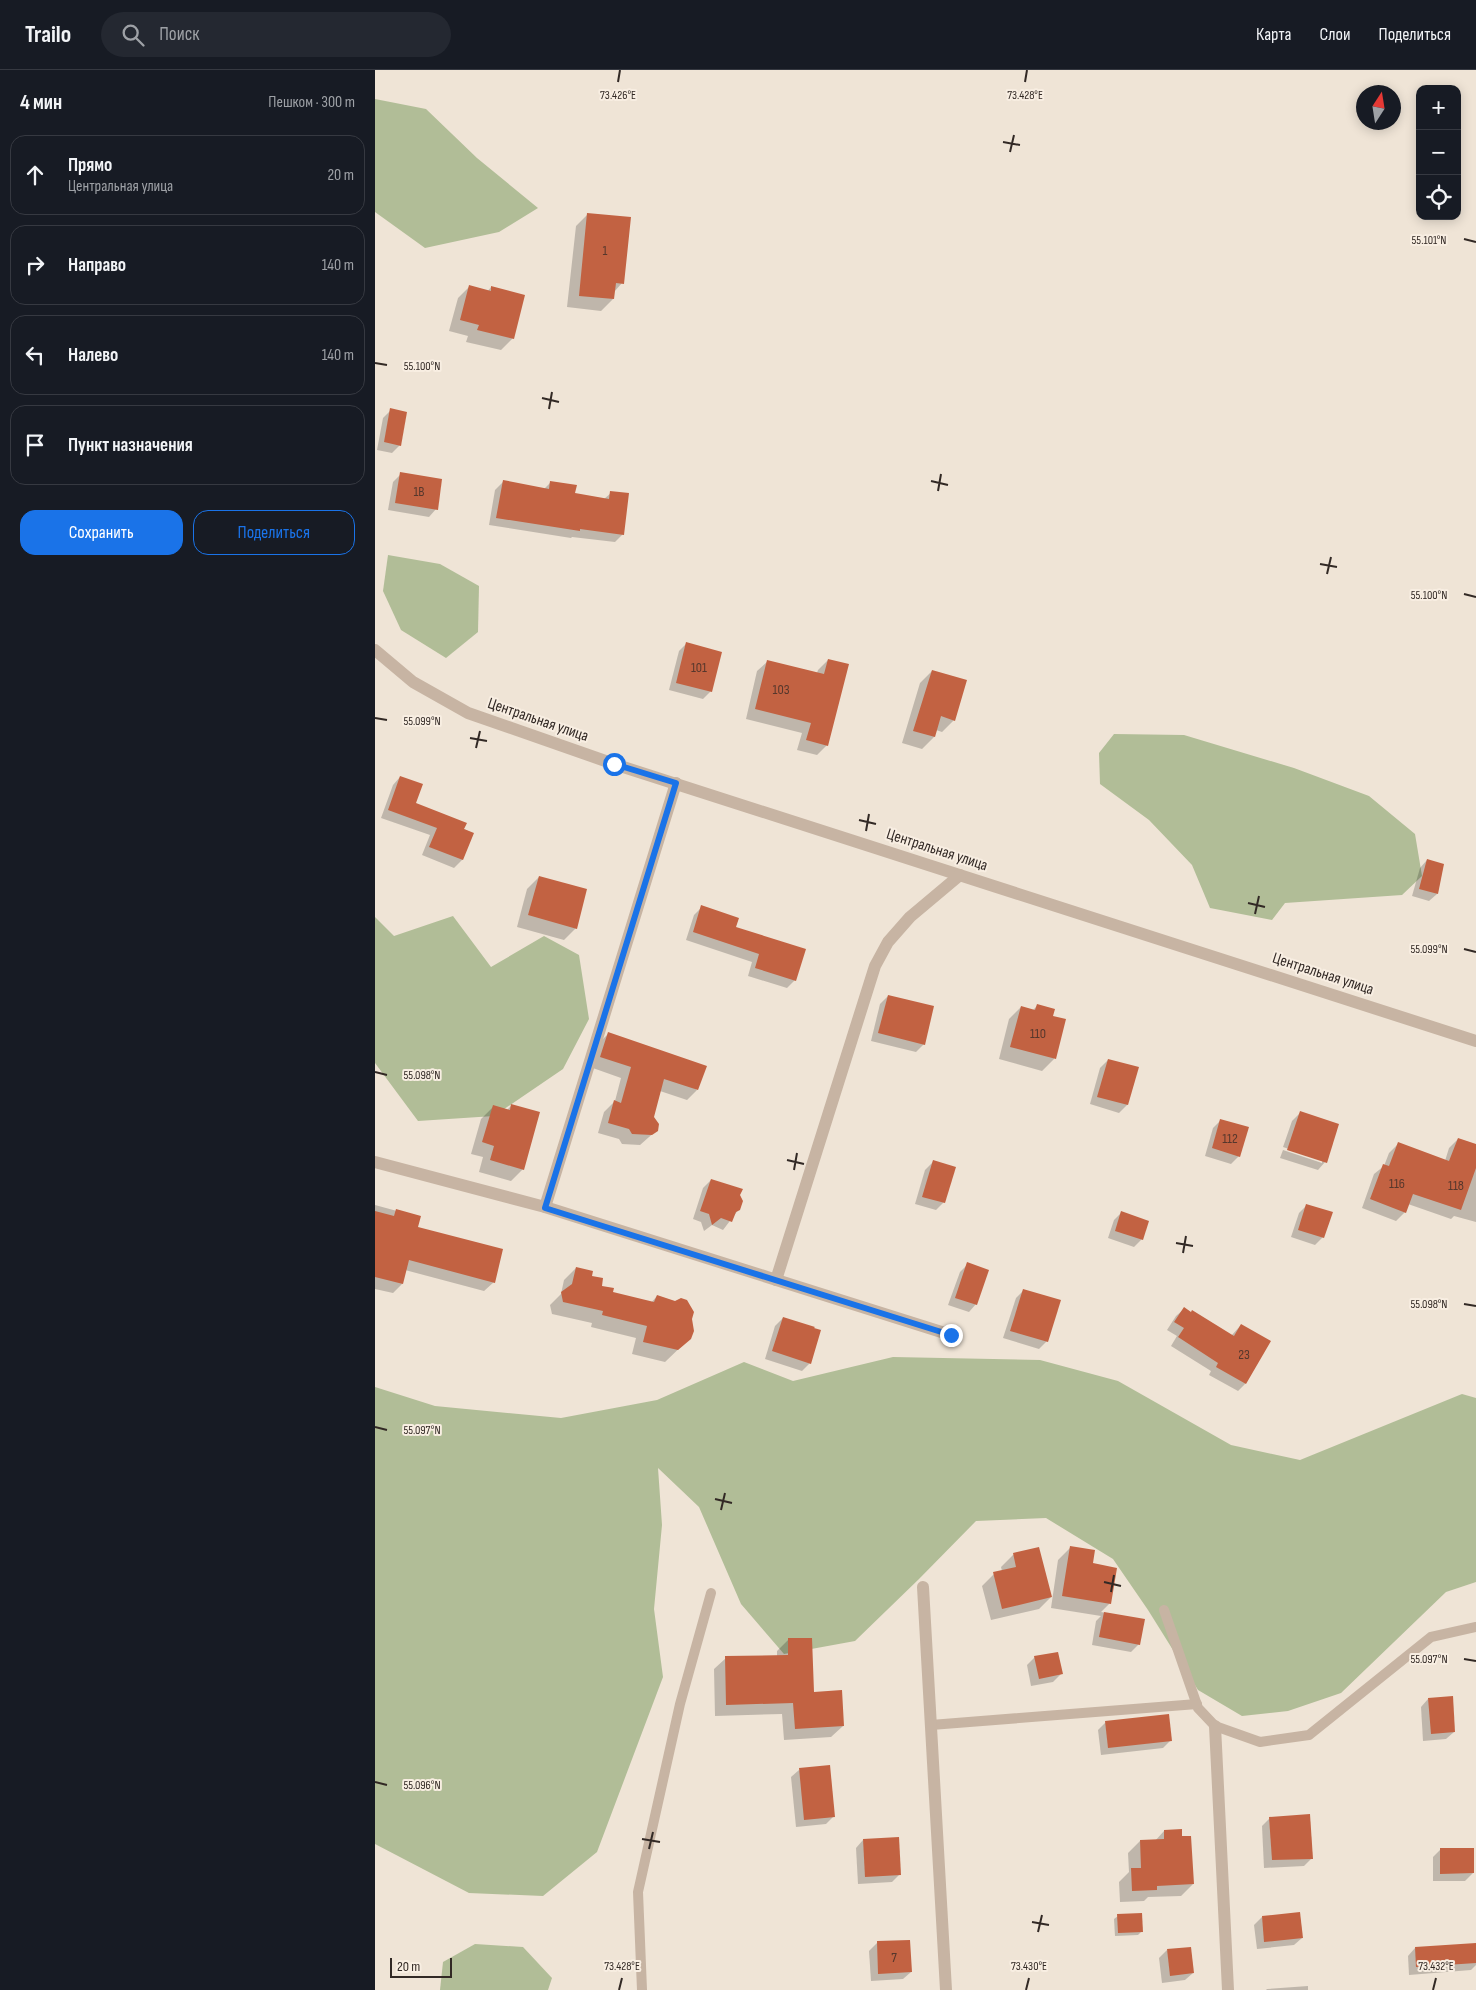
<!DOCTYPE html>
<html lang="ru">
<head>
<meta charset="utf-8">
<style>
  :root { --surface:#171b24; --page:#242831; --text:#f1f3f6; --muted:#9ea1a6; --line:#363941; --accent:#1a73e8 }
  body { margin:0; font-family:"Sofia Sans Condensed",sans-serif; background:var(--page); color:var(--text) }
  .controls { position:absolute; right:15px; top:15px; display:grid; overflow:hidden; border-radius:10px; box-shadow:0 2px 12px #0003 }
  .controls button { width:45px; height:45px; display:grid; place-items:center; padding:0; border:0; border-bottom:1px solid var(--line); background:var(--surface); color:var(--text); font:25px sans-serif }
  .compass { position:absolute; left:981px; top:15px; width:45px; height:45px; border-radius:50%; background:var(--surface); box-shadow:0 2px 12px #0003; rotate:12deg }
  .scale { position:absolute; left:15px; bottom:12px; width:62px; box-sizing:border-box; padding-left:5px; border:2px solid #322925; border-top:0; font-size:14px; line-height:18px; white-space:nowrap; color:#322925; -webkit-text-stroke:4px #f8eee2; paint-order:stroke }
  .stop { position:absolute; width:15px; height:15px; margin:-11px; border:4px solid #1a73e8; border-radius:50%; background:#fff }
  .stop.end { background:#1a73e8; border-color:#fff; box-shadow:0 1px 5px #0008 }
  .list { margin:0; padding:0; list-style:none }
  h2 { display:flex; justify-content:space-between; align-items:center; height:65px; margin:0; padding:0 20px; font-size:21px }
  h2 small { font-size:16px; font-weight:400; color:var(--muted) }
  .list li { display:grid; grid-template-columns:32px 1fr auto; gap:15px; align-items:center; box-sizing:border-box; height:80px; margin:0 10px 10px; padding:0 10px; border:1px solid var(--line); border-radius:15px }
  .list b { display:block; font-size:19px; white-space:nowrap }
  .list p { margin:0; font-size:16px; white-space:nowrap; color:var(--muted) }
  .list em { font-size:16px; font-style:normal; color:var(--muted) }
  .actions { display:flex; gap:10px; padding:15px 20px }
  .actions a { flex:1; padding:11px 0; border:1px solid var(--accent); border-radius:15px; text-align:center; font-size:18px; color:var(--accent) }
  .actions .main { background:var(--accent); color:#fff }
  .icon { flex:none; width:28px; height:28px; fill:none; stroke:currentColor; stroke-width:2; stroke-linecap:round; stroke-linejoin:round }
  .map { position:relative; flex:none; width:1101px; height:1920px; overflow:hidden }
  header { display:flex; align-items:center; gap:30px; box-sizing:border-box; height:70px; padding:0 25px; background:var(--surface); border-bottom:1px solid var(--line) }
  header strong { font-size:24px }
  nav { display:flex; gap:28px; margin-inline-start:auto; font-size:18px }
  .search { width:350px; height:45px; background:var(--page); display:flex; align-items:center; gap:12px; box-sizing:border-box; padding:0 18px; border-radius:28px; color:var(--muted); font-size:19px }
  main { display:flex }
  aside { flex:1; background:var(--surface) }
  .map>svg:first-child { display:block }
  .green { fill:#b1bd97 }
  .shadow { fill:#0003 }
  .building { fill:#c26242 }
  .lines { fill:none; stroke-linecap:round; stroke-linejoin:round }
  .service { stroke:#c7b4a3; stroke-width:10 }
  .minor { stroke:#c7b4a3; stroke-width:12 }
  .route { stroke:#1a73e8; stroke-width:6 }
  .ticks { fill:none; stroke:#322925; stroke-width:2 }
  .labels { text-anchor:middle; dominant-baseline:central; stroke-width:4; stroke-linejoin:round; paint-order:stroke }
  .number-label { font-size:14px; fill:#56372c }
  .street-label { font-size:16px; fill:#322925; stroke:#f8eee2 }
  .ticks-label { font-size:12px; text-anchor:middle; fill:#322925; stroke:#f8eee2; stroke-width:4; stroke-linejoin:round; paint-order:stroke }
</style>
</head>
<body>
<header>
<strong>Trailo</strong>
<div class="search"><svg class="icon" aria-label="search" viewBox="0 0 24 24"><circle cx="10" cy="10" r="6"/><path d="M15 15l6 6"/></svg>Поиск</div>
<nav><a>Карта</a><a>Слои</a><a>Поделиться</a></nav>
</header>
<main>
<aside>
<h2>4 мин<small>Пешком · 300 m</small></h2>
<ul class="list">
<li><svg class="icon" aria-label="ahead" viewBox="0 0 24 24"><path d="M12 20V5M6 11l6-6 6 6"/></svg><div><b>Прямо</b><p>Центральная улица</p></div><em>20 m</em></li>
<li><svg class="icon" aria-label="right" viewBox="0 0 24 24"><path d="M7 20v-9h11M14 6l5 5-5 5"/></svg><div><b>Направо</b></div><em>140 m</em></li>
<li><svg class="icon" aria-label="left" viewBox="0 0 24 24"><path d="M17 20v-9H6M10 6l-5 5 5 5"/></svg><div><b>Налево</b></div><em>140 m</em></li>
<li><svg class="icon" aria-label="arrive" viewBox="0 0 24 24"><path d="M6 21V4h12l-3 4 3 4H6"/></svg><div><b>Пункт назначения</b></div></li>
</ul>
<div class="actions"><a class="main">Сохранить</a><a>Поделиться</a></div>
</aside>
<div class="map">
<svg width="1101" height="1920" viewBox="0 0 1101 1920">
  <rect width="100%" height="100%" fill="#efe4d6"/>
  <!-- green -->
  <g class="green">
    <path d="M 0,29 L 51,39 L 102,88 L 163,138 L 124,162 L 50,178 L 0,142 Z"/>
    <path d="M 13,485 L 65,494 L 104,516 L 103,562 L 71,588 L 26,560 L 8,521 Z"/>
    <path d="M 739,664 L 809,665 L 919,698 L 994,726 L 1040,764 L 1047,806 L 1027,825 L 910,833 L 897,850 L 835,838 L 817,795 L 774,750 L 725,714 L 724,683 Z"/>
    <path d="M 78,846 L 116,897 L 169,866 L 204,885 L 214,949 L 188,999 L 119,1046 L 43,1051 L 0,993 L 0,847 L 19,866 Z"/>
    <path d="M 518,1287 L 665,1290 L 743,1311 L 856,1375 L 925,1390 L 1087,1324 L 1101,1328 L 1101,1512 L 1071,1522 L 966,1623 L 913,1641 L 867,1646 L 823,1620 L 773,1540 L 738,1489 L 671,1448 L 601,1451 L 544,1509 L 480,1571 L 409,1584 L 366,1534 L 324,1437 L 283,1398 L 287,1455 L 279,1539 L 288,1607 L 222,1782 L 168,1826 L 94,1823 L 0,1774 L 0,1317 L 60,1336 L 186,1348 L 282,1330 L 369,1292 L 418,1311 Z"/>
    <path d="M 100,1874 L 148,1877 L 177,1908 L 173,1920 L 65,1920 L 68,1892 Z"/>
  </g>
  <!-- shadow -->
  <g class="shadow">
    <path d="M 213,144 L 247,213 L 239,222 L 238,229 L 226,241 L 192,237 L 201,156 Z"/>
    <path d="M 95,216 L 113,221 L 116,217 L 138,268 L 126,280 L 91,272 L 93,266 L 74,261 L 83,228 Z"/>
    <path d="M 16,340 L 25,375 L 17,383 L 2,380 L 8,348 Z"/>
    <path d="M 26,404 L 61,439 L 54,447 L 13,440 L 18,412 Z"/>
    <path d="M 128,412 L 168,420 L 175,413 L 199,424 L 229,429 L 236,423 L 248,464 L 240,472 L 197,467 L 196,468 L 114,455 L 120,420 Z"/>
    <path d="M 311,574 L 336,621 L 328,629 L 294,620 L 304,581 Z"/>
    <path d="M 453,590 L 452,675 L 442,685 L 422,680 L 427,663 L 371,649 L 382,601 L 393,591 L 442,603 L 443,600 Z"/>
    <path d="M 557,601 L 579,650 L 567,662 L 561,660 L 559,667 L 547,679 L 527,673 L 545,613 Z"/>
    <path d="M 25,707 L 39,734 L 97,763 L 87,790 L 79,798 L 47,785 L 55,765 L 6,748 L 18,715 Z"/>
    <path d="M 1052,790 L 1062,824 L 1054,831 L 1037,826 L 1045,798 Z"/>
    <path d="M 164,807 L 201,858 L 189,870 L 142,857 L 152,819 Z"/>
    <path d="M 327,837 L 420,910 L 412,918 L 373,906 L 377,892 L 311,870 L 319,845 Z"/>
    <path d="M 513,926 L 549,974 L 541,982 L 496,971 L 505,934 Z"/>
    <path d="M 662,936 L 677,947 L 679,989 L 667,1001 L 624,989 L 634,949 L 646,937 L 658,940 Z"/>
    <path d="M 233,964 L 322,1020 L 312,1030 L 285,1021 L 278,1047 L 282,1060 L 265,1075 L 247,1074 L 244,1069 L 223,1063 L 229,1042 L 240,1031 L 246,1008 L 215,997 L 223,974 Z"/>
    <path d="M 733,990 L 762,998 L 752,1035 L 744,1043 L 715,1034 L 725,998 Z"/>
    <path d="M 137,1035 L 148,1099 L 136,1111 L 104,1102 L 108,1087 L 96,1084 L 106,1049 L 118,1037 L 131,1041 Z"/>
    <path d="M 925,1043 L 950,1092 L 943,1100 L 905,1088 L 908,1080 L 947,1093 L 947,1090 L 908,1077 L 917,1051 Z"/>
    <path d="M 846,1050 L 864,1086 L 856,1094 L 830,1086 L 838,1058 Z"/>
    <path d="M 1083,1069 L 1101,1075 L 1101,1152 L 1079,1146 L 1076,1149 L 1033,1134 L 1030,1142 L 1021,1151 L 987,1138 L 999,1104 L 1009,1096 L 1014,1083 L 1023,1074 L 1070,1091 L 1074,1078 Z"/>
    <path d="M 558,1092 L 569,1132 L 561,1140 L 540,1134 L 550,1100 Z"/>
    <path d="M 336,1110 L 364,1126 L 364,1139 L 348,1160 L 337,1155 L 329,1161 L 326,1152 L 318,1149 L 328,1118 Z"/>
    <path d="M 0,1135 L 44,1147 L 41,1158 L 119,1212 L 109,1221 L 30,1200 L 27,1214 L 18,1223 L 0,1219 Z"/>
    <path d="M 932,1135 L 948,1167 L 940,1175 L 916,1167 L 924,1143 Z"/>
    <path d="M 746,1143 L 767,1169 L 759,1177 L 733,1168 L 739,1150 Z"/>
    <path d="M 593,1194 L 601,1234 L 594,1242 L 573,1235 L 585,1202 Z"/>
    <path d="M 201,1198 L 237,1223 L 276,1233 L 282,1226 L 316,1249 L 315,1268 L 290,1292 L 257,1284 L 261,1268 L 216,1257 L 217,1253 L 177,1244 L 175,1235 L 186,1224 L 189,1210 Z"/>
    <path d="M 649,1220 L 672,1271 L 664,1279 L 628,1268 L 641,1228 Z"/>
    <path d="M 809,1239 L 856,1266 L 866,1255 L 870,1314 L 863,1321 L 834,1305 L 836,1301 L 796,1276 L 802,1266 L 792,1260 L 801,1246 Z"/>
    <path d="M 408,1248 L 435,1293 L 427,1301 L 390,1289 L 400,1256 Z"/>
    <path d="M 695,1478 L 735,1533 L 726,1542 L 769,1550 L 764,1574 L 756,1582 L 717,1575 L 721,1551 L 726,1546 L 676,1538 L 683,1490 Z"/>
    <path d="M 663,1479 L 676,1527 L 664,1539 L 616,1550 L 607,1516 L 619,1504 L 627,1501 L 626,1497 L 638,1485 Z"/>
    <path d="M 414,1569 L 437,1623 L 468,1656 L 456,1667 L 409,1670 L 407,1644 L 340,1646 L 339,1599 L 351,1588 L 402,1586 L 402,1581 Z"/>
    <path d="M 660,1587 L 686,1604 L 678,1612 L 656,1616 L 652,1595 Z"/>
    <path d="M 1053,1629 L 1079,1662 L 1071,1669 L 1048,1671 L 1046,1637 Z"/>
    <path d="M 731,1652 L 796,1670 L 788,1678 L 726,1685 L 723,1660 Z"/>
    <path d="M 424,1700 L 459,1746 L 451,1754 L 421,1757 L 416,1707 Z"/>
    <path d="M 895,1748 L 937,1788 L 929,1796 L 889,1798 L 887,1756 Z"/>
    <path d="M 789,1761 L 818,1814 L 806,1826 L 773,1827 L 769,1831 L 745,1832 L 744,1812 L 754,1802 L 753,1783 L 765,1771 L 780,1771 Z"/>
    <path d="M 488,1770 L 525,1804 L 517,1812 L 483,1814 L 481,1778 Z"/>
    <path d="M 1066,1779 L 1098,1803 L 1090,1811 L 1058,1811 L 1058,1787 Z"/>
    <path d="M 743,1846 L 767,1861 L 763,1865 L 740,1866 L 739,1849 Z"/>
    <path d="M 887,1847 L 927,1868 L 919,1875 L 882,1879 L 879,1855 Z"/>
    <path d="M 502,1873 L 536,1902 L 528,1909 L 496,1911 L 494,1881 Z"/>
    <path d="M 1101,1874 L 1101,1895 L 1096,1900 L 1034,1905 L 1033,1886 L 1040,1878 Z"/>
    <path d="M 792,1880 L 818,1903 L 810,1910 L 787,1913 L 784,1888 Z"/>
    <path d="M 933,1916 L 933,1920 L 891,1920 L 892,1919 Z"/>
  </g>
  <!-- building -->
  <g class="building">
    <path d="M 212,143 L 256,147 L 249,214 L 241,213 L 239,229 L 204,226 Z"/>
    <path d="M 94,215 L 116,221 L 116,216 L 150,225 L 139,269 L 102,260 L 104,255 L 85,250 Z"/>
    <path d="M 15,338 L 32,342 L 26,376 L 9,372 Z"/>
    <path d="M 25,402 L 67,409 L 63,440 L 20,433 Z"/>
    <path d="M 128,410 L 174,419 L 175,411 L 202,415 L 200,423 L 234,429 L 235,421 L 254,423 L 249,465 L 205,459 L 205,461 L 121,448 Z"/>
    <path d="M 311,572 L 347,582 L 337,622 L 301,613 Z"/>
    <path d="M 453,589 L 474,594 L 453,676 L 431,670 L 436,653 L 380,639 L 392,590 L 449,604 Z"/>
    <path d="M 557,600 L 592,610 L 580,651 L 566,646 L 560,667 L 538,661 Z"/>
    <path d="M 25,706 L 48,714 L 41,733 L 92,753 L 89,759 L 99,763 L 88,790 L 54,777 L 62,758 L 13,740 Z"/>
    <path d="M 1052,789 L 1069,794 L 1063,824 L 1044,819 Z"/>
    <path d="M 164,806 L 212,819 L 202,859 L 153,845 Z"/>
    <path d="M 326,835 L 364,848 L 361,857 L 431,879 L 421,911 L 380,898 L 384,884 L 318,862 Z"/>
    <path d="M 513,925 L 559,936 L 550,975 L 503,963 Z"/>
    <path d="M 662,934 L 680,939 L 678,946 L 691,949 L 681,989 L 635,977 L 646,936 L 660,940 Z"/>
    <path d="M 233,962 L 332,996 L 323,1020 L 289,1009 L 279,1047 L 284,1054 L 283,1061 L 277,1065 L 257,1064 L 254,1059 L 233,1053 L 239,1030 L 246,1033 L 256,997 L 225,987 Z"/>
    <path d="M 733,989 L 764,997 L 753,1035 L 722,1027 Z"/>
    <path d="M 136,1034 L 165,1042 L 149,1100 L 115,1090 L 119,1076 L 107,1072 L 118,1035 L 135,1040 Z"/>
    <path d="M 925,1041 L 964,1054 L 952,1093 L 912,1080 Z"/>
    <path d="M 845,1049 L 874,1057 L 865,1087 L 837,1078 Z"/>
    <path d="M 1083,1068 L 1101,1074 L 1101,1098 L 1086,1140 L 1038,1124 L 1031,1143 L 995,1129 L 1008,1094 L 1014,1096 L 1023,1072 L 1074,1091 Z"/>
    <path d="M 558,1090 L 581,1097 L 570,1133 L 547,1127 Z"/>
    <path d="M 336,1109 L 368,1119 L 365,1125 L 368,1131 L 365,1140 L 361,1142 L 357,1152 L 346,1148 L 337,1155 L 334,1144 L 325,1141 Z"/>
    <path d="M 931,1134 L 958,1142 L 949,1168 L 923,1160 Z"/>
    <path d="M 21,1139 L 46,1146 L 43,1157 L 128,1179 L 120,1213 L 34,1190 L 28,1214 L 0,1207 L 0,1141 L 19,1146 Z"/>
    <path d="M 746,1141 L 774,1151 L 768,1170 L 740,1161 Z"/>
    <path d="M 592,1192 L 614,1200 L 602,1235 L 580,1228 Z"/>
    <path d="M 201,1197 L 218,1201 L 217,1206 L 228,1208 L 227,1216 L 239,1218 L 238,1222 L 279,1232 L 282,1225 L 300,1231 L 306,1228 L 312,1230 L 319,1242 L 317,1249 L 319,1261 L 316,1269 L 303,1280 L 268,1272 L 272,1256 L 227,1245 L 228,1241 L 188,1232 L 186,1222 L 197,1214 Z"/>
    <path d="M 648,1219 L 686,1230 L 673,1272 L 635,1261 Z"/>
    <path d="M 809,1237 L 816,1242 L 817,1240 L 859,1266 L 866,1254 L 896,1271 L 871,1314 L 841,1297 L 843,1293 L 803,1267 L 809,1258 L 799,1252 Z"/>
    <path d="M 408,1247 L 440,1257 L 439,1258 L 446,1260 L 436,1294 L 397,1281 Z"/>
    <path d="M 695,1476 L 720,1480 L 718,1493 L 742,1498 L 736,1534 L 687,1526 Z"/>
    <path d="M 664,1477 L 677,1527 L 627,1539 L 618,1502 L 641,1497 L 638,1483 Z"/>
    <path d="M 729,1542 L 770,1549 L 765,1575 L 724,1567 Z"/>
    <path d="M 413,1568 L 437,1568 L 439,1622 L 467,1620 L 469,1656 L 420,1659 L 418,1633 L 351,1635 L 350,1586 L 413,1585 Z"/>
    <path d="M 683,1582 L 688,1604 L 664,1609 L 659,1586 Z"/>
    <path d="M 1078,1626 L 1080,1662 L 1056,1664 L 1053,1628 Z"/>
    <path d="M 794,1644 L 797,1671 L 733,1678 L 730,1651 Z"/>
    <path d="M 455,1695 L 460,1747 L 429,1750 L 424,1698 Z"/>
    <path d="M 935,1744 L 938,1789 L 897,1790 L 894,1747 Z"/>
    <path d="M 807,1759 L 807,1766 L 816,1766 L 819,1814 L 782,1816 L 782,1820 L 757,1821 L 756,1798 L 766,1798 L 765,1770 L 789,1769 L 789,1760 Z"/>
    <path d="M 524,1767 L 526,1805 L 490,1807 L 488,1769 Z"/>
    <path d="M 1065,1778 L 1099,1778 L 1099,1803 L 1065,1804 Z"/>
    <path d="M 925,1842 L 928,1868 L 889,1872 L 887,1846 Z"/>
    <path d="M 767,1843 L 768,1862 L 743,1863 L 742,1844 Z"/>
    <path d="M 535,1870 L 537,1902 L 503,1904 L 502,1871 Z"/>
    <path d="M 1101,1873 L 1101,1893 L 1041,1897 L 1040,1877 Z"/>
    <path d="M 816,1877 L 819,1903 L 795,1906 L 792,1879 Z"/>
  </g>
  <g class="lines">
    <!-- service -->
    <g class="service">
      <path d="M 789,1540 L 823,1638 L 840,1656 L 885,1672 L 934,1665 L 1056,1567 L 1101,1557"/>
      <path d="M 556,1655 L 822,1634"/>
      <path d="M 267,1920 L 263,1822 L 305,1634 L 336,1523"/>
    </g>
    <!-- minor -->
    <g class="minor">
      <path d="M 0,580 L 38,612 L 93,643 L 239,694 L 1101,971"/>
      <path d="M 0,1092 L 170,1137 L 576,1265"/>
      <path d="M 170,1137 L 301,713"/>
      <path d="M 401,1210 L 500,896 L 513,872 L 535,847 L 585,805"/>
      <path d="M 548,1517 L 571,1920"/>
      <path d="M 840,1656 L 853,1920"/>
    </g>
  </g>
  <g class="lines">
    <!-- route -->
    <path class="route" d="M 239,694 L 301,713 L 170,1138 L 576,1265"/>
  </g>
  <!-- ticks -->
  <path class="ticks" d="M 243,12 L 245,0M 650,12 L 652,0M 628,72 L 645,75M 635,82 L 639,65M 1089,169 L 1101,172M 0,293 L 12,295M 167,328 L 184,332M 174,339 L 177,322M 556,411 L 573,415M 563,421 L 566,404M 945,494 L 962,497M 952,504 L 956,487M 1089,524 L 1101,527M 0,648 L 12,650M 95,668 L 112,671M 101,678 L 105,661M 484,750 L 501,754M 491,761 L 494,744M 873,833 L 890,837M 880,844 L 884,826M 1089,879 L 1101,882M 0,1002 L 12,1005M 412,1090 L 429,1094M 419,1100 L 422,1083M 801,1173 L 818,1176M 808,1183 L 811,1166M 1089,1234 L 1101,1236M 0,1357 L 12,1360M 340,1429 L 357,1433M 346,1440 L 350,1423M 729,1512 L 746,1516M 736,1522 L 739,1505M 1089,1589 L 1101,1591M 0,1712 L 12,1715M 267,1769 L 285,1772M 274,1779 L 278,1762M 657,1852 L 674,1855M 663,1862 L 667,1845M 244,1920 L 247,1908M 651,1920 L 654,1908M 1058,1920 L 1061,1908"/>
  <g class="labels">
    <!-- number labels -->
    <g class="number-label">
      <text x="230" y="180">1</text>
      <text x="44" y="421">1В</text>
      <text x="324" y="597">101</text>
      <text x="406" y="619">103</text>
      <text x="663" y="963">110</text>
      <text x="855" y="1068">112</text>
      <text x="1022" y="1113">116</text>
      <text x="1081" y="1115">118</text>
      <text x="869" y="1284">23</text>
      <text x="519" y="1887">7</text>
    </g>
    <!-- street labels -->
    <g class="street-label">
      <text transform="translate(163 650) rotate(19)">Центральная улица</text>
      <text transform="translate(562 780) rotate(18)">Центральная улица</text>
      <text transform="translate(948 904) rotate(18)">Центральная улица</text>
    </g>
  </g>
  <g class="ticks-label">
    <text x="243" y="29">73.426°E</text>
    <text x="650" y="29">73.428°E</text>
    <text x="1054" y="174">55.101°N</text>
    <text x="47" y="300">55.100°N</text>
    <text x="1054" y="529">55.100°N</text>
    <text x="47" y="655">55.099°N</text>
    <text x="1054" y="883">55.099°N</text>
    <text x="47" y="1009">55.098°N</text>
    <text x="1054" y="1238">55.098°N</text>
    <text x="47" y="1364">55.097°N</text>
    <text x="1054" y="1593">55.097°N</text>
    <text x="47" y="1719">55.096°N</text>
    <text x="247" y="1900">73.428°E</text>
    <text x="654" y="1900">73.430°E</text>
    <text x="1061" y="1900">73.432°E</text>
  </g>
</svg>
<div class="controls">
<button>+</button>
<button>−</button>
<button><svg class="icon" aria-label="locate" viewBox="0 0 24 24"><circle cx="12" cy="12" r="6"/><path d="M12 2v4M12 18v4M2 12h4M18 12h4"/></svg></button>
</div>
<svg class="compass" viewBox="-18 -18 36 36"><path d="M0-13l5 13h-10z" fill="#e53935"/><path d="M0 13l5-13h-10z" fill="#9ea1a6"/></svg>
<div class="scale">20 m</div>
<div class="stop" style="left:239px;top:694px"></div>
<div class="stop end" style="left:576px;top:1265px"></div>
</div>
</main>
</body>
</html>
